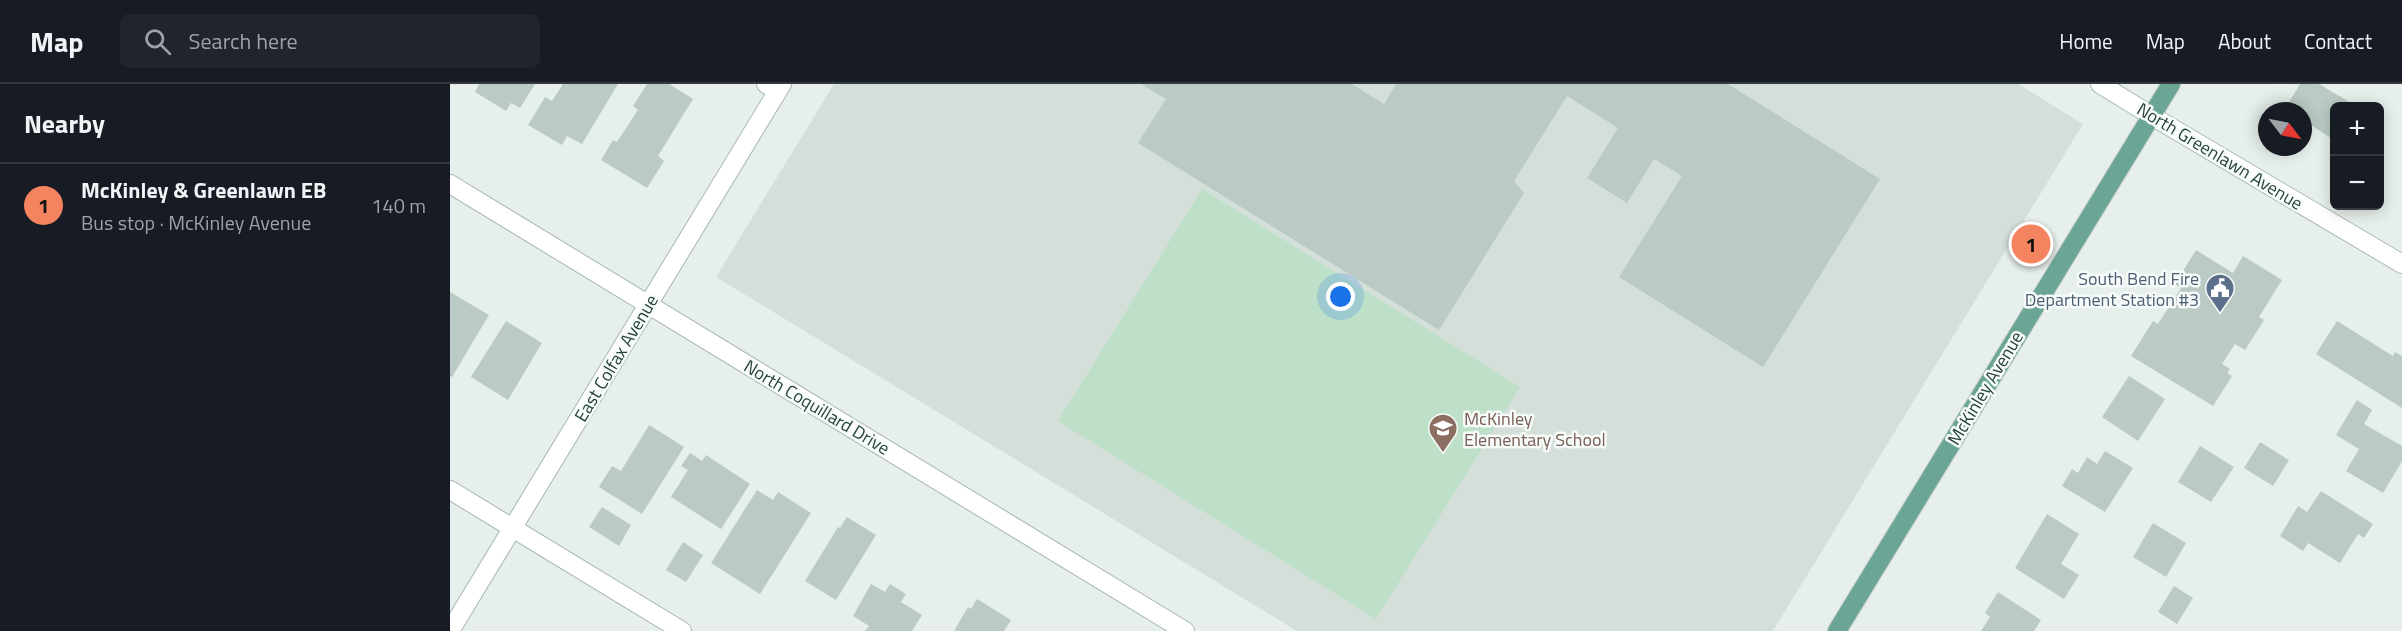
<!DOCTYPE html>
<html lang="en">
<head>
<meta charset="utf-8">
<style>
  :root { --surface:#171b24; --page:#20242c; --text:#f1f3f6; --muted:#9ea1a6; --line:#363941; --accent:#f4845f }
  body { margin:0; font-family:"Titillium Web",sans-serif; background:var(--page); color:var(--text) }
  .controls { position:absolute; right:18px; top:18px; display:grid; overflow:hidden; border-radius:9px; box-shadow:0 3px 15px #0003 }
  .controls button { width:54px; height:54px; display:grid; place-items:center; padding:0; border:0; border-bottom:2px solid var(--line); background:var(--surface); color:var(--text); font:30px sans-serif }
  .compass { position:absolute; left:1808px; top:18px; width:54px; height:54px; border-radius:50%; background:var(--surface); box-shadow:0 3px 15px #0003; rotate:122deg }
  .you { position:absolute; left:891px; top:213px; width:21px; height:21px; margin:-15px; border:4px solid #fff; border-radius:50%; background:#1a73e8; box-shadow:0 0 0 9px #1a73e833 }
  .badge { display:grid; place-items:center; width:39px; height:39px; border-radius:50%; background:var(--accent); color:#111; font-size:20px; font-weight:700 }
  .pin { position:absolute; translate:-50% -50%; border:3px solid #fff; box-shadow:0 2px 6px #0006 }
  .list { margin:0; padding:0; list-style:none }
  h2 { display:flex; justify-content:space-between; align-items:center; height:78px; margin:0; padding:0 24px; font-size:26px }
  h2 small { font-size:20px; font-weight:400; color:var(--muted) }
  .list li { display:grid; grid-template-columns:39px 1fr auto; gap:18px; align-items:center; box-sizing:border-box; height:84px; padding:0 24px; border-top:2px solid var(--line) }
  .list b { display:block; font-size:22px; white-space:nowrap }
  .list p { margin:0; font-size:20px; white-space:nowrap; color:var(--muted) }
  .list em { font-size:20px; font-style:normal; color:var(--muted) }
  .icon { flex:none; width:33px; height:33px; fill:none; stroke:currentColor; stroke-width:2; stroke-linecap:round; stroke-linejoin:round }
  .map { position:relative; flex:none; width:1952px; height:547px; overflow:hidden }
  header { display:flex; align-items:center; gap:36px; box-sizing:border-box; height:84px; padding:0 30px; background:var(--surface); border-bottom:2px solid var(--line) }
  header strong { font-size:28px }
  nav { display:flex; gap:33px; margin-inline-start:auto; font-size:21px }
  .search { width:420px; height:54px; background:var(--page); display:flex; align-items:center; gap:15px; box-sizing:border-box; padding:0 21px; border-radius:9px; color:var(--muted); font-size:22px }
  main { display:flex }
  aside { flex:1; background:var(--surface) }
  .map>svg:first-child { display:block }
  .built { fill:#d4dfda }
  .green { fill:#bfe0c8 }
  .building { fill:#bbcac4 }
  .lines { fill:none; stroke-linecap:round; stroke-linejoin:round }
  .lane-casing { stroke:#a8b8b2; stroke-width:20 }
  .street-casing { stroke:#a8b8b2; stroke-width:20 }
  .secondary-casing { stroke:#a4bbb3; stroke-width:20 }
  .primary-casing { stroke:#c2cac8; stroke-width:20 }
  .lane { stroke:#fff; stroke-width:18 }
  .street { stroke:#fff; stroke-width:18 }
  .secondary { stroke:#fff; stroke-width:18 }
  .primary { stroke:#6aa596; stroke-width:18 }
  .labels { text-anchor:middle; dominant-baseline:central; stroke-width:5; stroke-linejoin:round; paint-order:stroke }
  .street-label { font-size:18px; fill:#24423a; stroke:#f7fbf9 }
  .service-label { font-size:18px; fill:#4e5e75; stroke:#f7fbf9; text-anchor:end }
  .education-label { font-size:18px; fill:#785e54; stroke:#f7fbf9; text-anchor:start }
</style>
</head>
<body>
<header>
<strong>Map</strong>
<div class="search"><svg class="icon" aria-label="search" viewBox="0 0 24 24"><circle cx="10" cy="10" r="6"/><path d="M15 15l6 6"/></svg>Search here</div>
<nav><a>Home</a><a>Map</a><a>About</a><a>Contact</a></nav>
</header>
<main>
<aside>
<h2>Nearby<small></small></h2>
<ul class="list">
<li><span class="badge">1</span><div><b>McKinley &amp; Greenlawn EB</b><p>Bus stop · McKinley Avenue</p></div><em>140 m</em></li>
</ul>
</aside>
<div class="map">
<svg width="1952" height="547" viewBox="0 0 1952 547">
  <rect width="100%" height="100%" fill="#e6efeb"/>
  <!-- built -->
  <path class="built" d="M 384,0 L 1568,0 L 1633,40 L 1323,547 L 847,547 L 266,193 Z"/>
  <!-- green -->
  <path class="green" d="M 752,105 L 1070,303 L 926,535 L 608,337 Z"/>
  <!-- building -->
  <g class="building">
    <path d="M 29,0 L 85,0 L 70,24 L 61,19 L 56,27 L 25,8 Z"/>
    <path d="M 113,0 L 168,0 L 132,60 L 117,52 L 112,61 L 78,41 L 95,13 L 102,17 Z"/>
    <path d="M 197,0 L 219,0 L 243,15 L 208,72 L 214,77 L 197,104 L 151,76 L 163,56 L 167,58 L 188,26 L 183,22 Z"/>
    <path d="M 691,0 L 902,0 L 934,20 L 946,0 L 1278,0 L 1430,95 L 1313,283 L 1169,193 L 1232,92 L 1204,75 L 1177,119 L 1137,94 L 1168,44 L 1117,12 L 1064,97 L 1074,109 L 989,246 L 688,59 L 716,15 Z"/>
    <path d="M 1850,0 L 1869,0 L 1906,22 L 1884,22 L 1884,56 L 1853,36 L 1853,27 L 1835,25 Z"/>
    <path d="M 1746,166 L 1783,189 L 1793,172 L 1832,196 L 1809,233 L 1814,236 L 1795,266 L 1785,260 L 1772,280 L 1780,285 L 1777,289 L 1782,292 L 1763,322 L 1681,272 L 1703,237 L 1708,240 L 1731,204 L 1725,200 Z"/>
    <path d="M 0,208 L 39,231 L 2,293 L 0,292 Z"/>
    <path d="M 56,237 L 92,259 L 58,316 L 21,293 Z"/>
    <path d="M 1887,237 L 1943,272 L 1945,268 L 1952,272 L 1952,324 L 1866,270 Z"/>
    <path d="M 1679,292 L 1715,315 L 1688,357 L 1652,333 Z"/>
    <path d="M 1907,316 L 1922,326 L 1914,340 L 1952,362 L 1952,377 L 1933,409 L 1896,387 L 1909,365 L 1886,351 Z"/>
    <path d="M 199,341 L 234,363 L 192,430 L 149,403 L 162,382 L 171,387 Z"/>
    <path d="M 1810,358 L 1839,376 L 1823,402 L 1794,384 Z"/>
    <path d="M 1750,362 L 1784,383 L 1761,418 L 1728,398 Z"/>
    <path d="M 1655,367 L 1683,384 L 1655,428 L 1612,402 L 1622,385 L 1628,389 L 1637,373 L 1647,380 Z"/>
    <path d="M 240,369 L 252,377 L 256,371 L 300,400 L 271,445 L 221,413 L 238,386 L 231,382 Z"/>
    <path d="M 307,406 L 323,416 L 328,408 L 361,429 L 310,510 L 261,479 Z"/>
    <path d="M 1871,407 L 1923,440 L 1914,454 L 1908,450 L 1890,479 L 1858,459 L 1853,467 L 1830,452 L 1848,422 L 1857,428 Z"/>
    <path d="M 152,423 L 181,441 L 169,462 L 139,443 Z"/>
    <path d="M 1597,430 L 1629,450 L 1611,480 L 1629,491 L 1614,515 L 1565,484 Z"/>
    <path d="M 397,433 L 426,451 L 386,516 L 355,497 L 388,443 L 390,444 Z"/>
    <path d="M 1703,439 L 1736,459 L 1716,493 L 1683,473 Z"/>
    <path d="M 233,458 L 253,471 L 236,498 L 216,486 Z"/>
    <path d="M 421,500 L 435,508 L 440,500 L 456,510 L 451,518 L 472,531 L 462,547 L 415,547 L 419,542 L 403,532 Z"/>
    <path d="M 1724,502 L 1743,514 L 1727,540 L 1708,528 Z"/>
    <path d="M 1548,508 L 1591,536 L 1584,547 L 1531,547 L 1540,533 L 1535,529 Z"/>
    <path d="M 527,515 L 561,536 L 554,547 L 504,547 L 518,523 L 521,525 Z"/>
  </g>
  <g class="lines">
    <!-- lane casing -->
    <g class="lane-casing">
      <g id="lane">
        <path d="M 316,0 L 327,7"/>
        <path d="M 0,406 L 232,547"/>
      </g>
    </g>
    <!-- street casing -->
    <g class="street-casing">
      <g id="street">
        <path d="M 1702,32 L 1952,180"/>
        <path d="M 0,100 L 735,547"/>
        <path d="M 0,547 L 332,0"/>
      </g>
    </g>
    <!-- secondary casing -->
    <g class="secondary-casing">
      <path id="secondary" d="M 1650,0 L 1702,32"/>
    </g>
    <!-- primary casing -->
    <g class="primary-casing">
      <path id="primary" d="M 1387,547 L 1721,0"/>
    </g>
    <!-- lane -->
    <use href="#lane" class="lane"/>
    <!-- street -->
    <use href="#street" class="street"/>
    <!-- secondary -->
    <use href="#secondary" class="secondary"/>
    <!-- primary -->
    <use href="#primary" class="primary"/>
  </g>
  <!-- icons -->
  <defs>
    <g id="civic-pin" transform="scale(1.5)"><path d="M0 17L-7.5 6A9.5 9.5 0 1 1 7.5 6Z" fill="#5c6f8a" stroke="#f7fbf9"/><path d="M-.6-6.5H3V-4.5H.6V-3L4-1V1h2V6H-6V1h2V-1L-.6-3ZM-1.2 2.5V6h2.4V2.5Z" fill="#fff"/></g>
    <g id="school-pin" transform="scale(1.5)"><path d="M0 17L-7.5 6A9.5 9.5 0 1 1 7.5 6Z" fill="#8d6e63" stroke="#f7fbf9"/><path d="M0-5L7-2L0 1L-7-2ZM-4 1L0 2.5L4 1V4Q0 6-4 4Z" fill="#fff"/></g>
  </defs>
  <g fill-rule="evenodd">
    <use href="#civic-pin" x="1770" y="204"/>
    <use href="#school-pin" x="993" y="344"/>
  </g>
  <g class="labels">
    <!-- street labels -->
    <g class="street-label">
      <text transform="translate(1770 72) rotate(31)">North Greenlawn Avenue</text>
      <text transform="translate(166 274) rotate(-59)">East Colfax Avenue</text>
      <text transform="translate(1535 304) rotate(-59)">McKinley Avenue</text>
      <text transform="translate(367 323) rotate(31)">North Coquillard Drive</text>
    </g>
    <!-- service labels -->
    <g class="service-label">
      <text x="1749" y="194">South Bend Fire<tspan x="1749" dy="21">Department Station #3</tspan></text>
    </g>
    <!-- education labels -->
    <g class="education-label">
      <text x="1014" y="334">McKinley<tspan x="1014" dy="21">Elementary School</tspan></text>
    </g>
  </g>
</svg>
<div class="controls">
<button>+</button>
<button>−</button>
</div>
<svg class="compass" viewBox="-18 -18 36 36"><path d="M0-13l5 13h-10z" fill="#e53935"/><path d="M0 13l5-13h-10z" fill="#9ea1a6"/></svg>
<div class="you"></div>
<div class="pin badge" style="left:1581px;top:160px">1</div>
</div>
</main>
</body>
</html>
